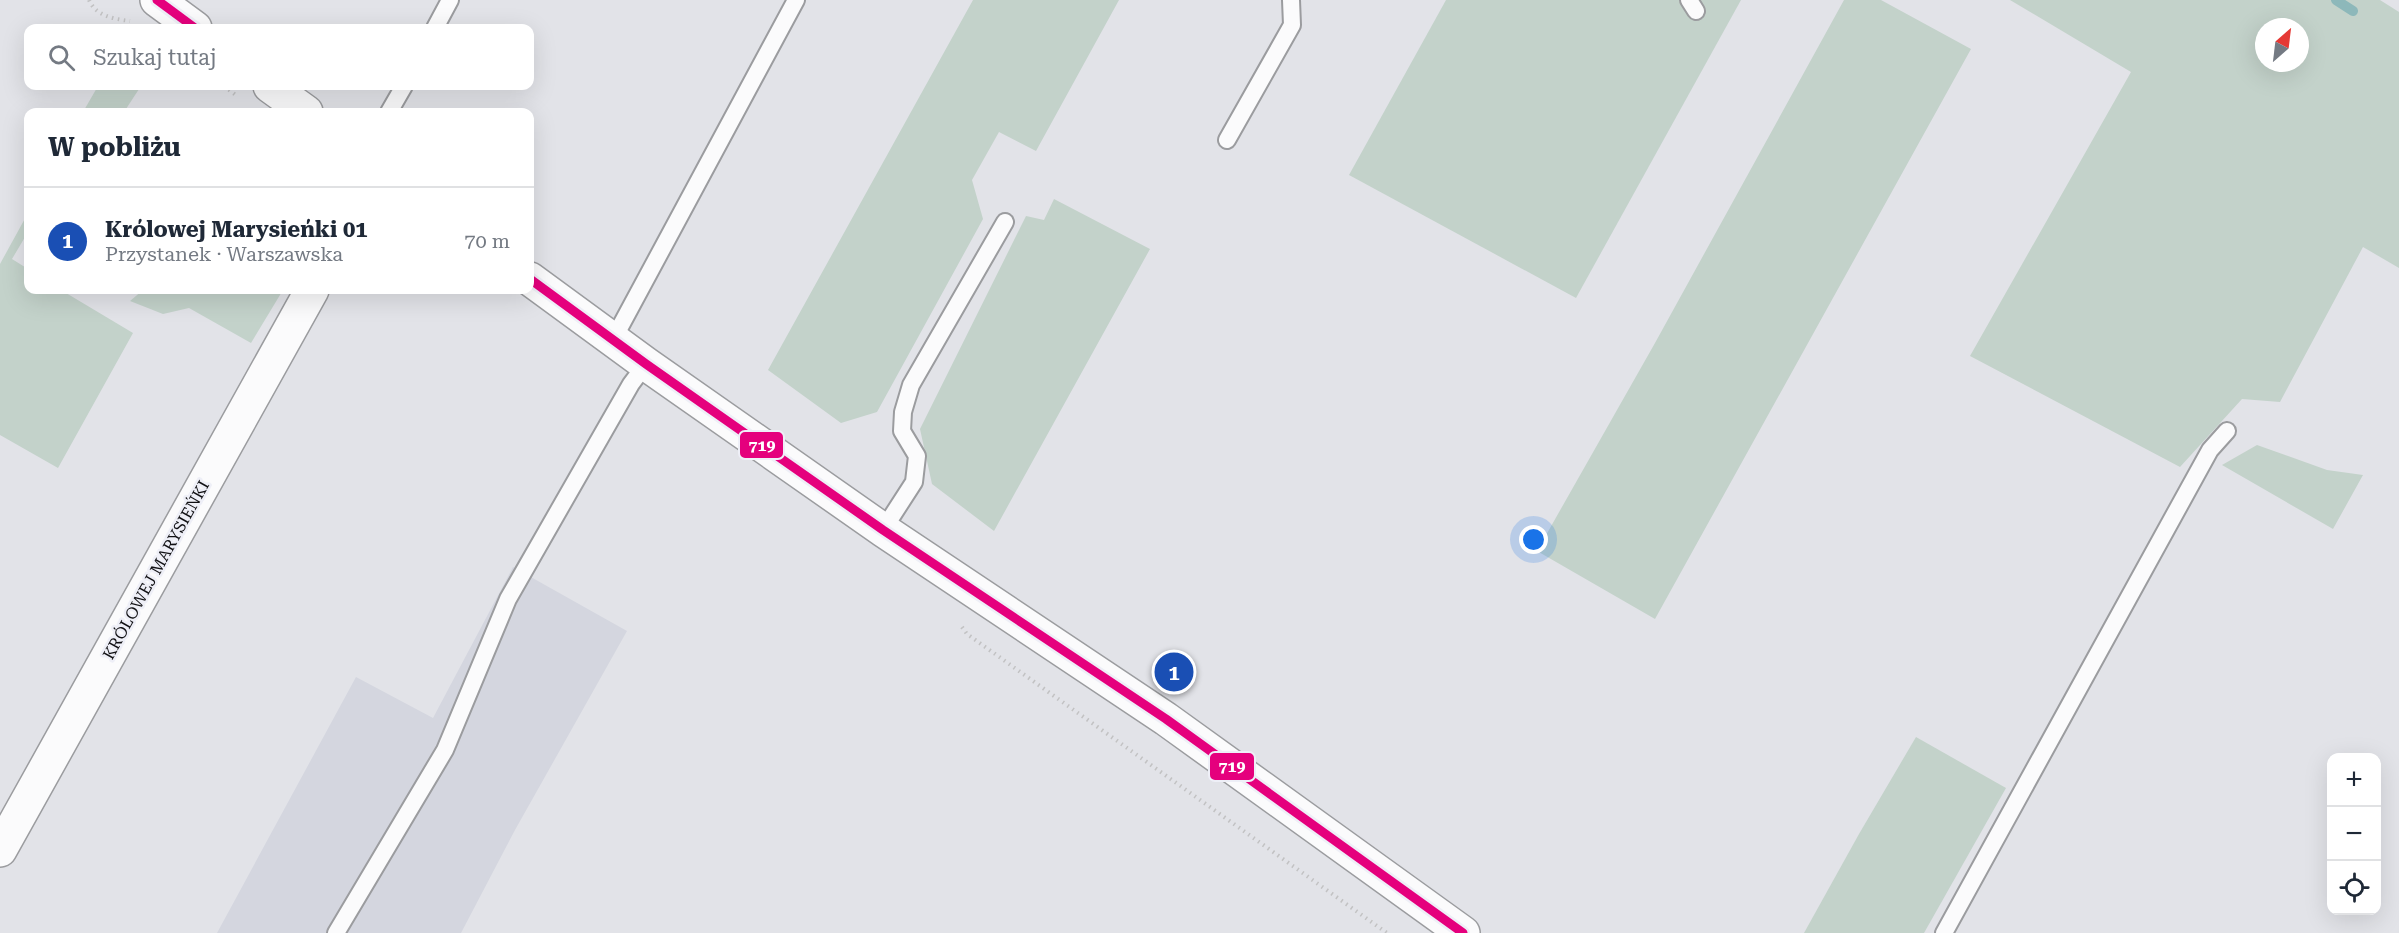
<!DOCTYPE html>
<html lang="pl">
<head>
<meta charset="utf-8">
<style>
  :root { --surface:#fff; --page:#f6f6f7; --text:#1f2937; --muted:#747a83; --line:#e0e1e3; --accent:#5a5a5e }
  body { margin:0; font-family:"Roboto Serif",serif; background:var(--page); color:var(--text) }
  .controls { position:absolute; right:18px; bottom:18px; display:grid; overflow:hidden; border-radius:12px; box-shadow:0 6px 24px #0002 }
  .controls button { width:54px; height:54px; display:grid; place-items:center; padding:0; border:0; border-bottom:2px solid var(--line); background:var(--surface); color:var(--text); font:30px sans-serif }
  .compass { position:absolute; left:2255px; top:18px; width:54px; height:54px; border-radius:50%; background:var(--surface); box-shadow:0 6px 24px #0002; rotate:28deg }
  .you { position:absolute; left:1534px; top:540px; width:21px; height:21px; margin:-15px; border:4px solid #fff; border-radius:50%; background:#1a73e8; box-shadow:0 0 0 9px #1a73e833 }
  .badge { display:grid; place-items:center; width:39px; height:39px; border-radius:50%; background:var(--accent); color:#fff; font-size:20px; font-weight:700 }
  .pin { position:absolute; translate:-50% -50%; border:3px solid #fff; box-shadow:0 2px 6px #0006 }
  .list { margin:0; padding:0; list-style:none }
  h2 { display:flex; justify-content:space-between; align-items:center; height:78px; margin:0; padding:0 24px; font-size:26px }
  h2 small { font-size:20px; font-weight:400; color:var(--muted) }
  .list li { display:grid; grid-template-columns:39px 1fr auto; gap:18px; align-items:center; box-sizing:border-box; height:108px; padding:0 24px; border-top:2px solid var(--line) }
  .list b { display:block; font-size:22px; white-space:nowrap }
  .list p { margin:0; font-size:20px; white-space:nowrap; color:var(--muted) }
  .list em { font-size:20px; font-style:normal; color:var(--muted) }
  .icon { flex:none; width:33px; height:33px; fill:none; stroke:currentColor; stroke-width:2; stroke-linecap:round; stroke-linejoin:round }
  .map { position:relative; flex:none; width:2399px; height:933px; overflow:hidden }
  .search { position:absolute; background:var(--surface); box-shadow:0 6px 24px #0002; left:24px; top:24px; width:510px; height:66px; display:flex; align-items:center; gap:15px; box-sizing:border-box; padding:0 21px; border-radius:12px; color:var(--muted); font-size:22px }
  .panel { position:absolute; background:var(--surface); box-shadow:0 6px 24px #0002; left:24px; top:108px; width:510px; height:186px; border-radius:12px }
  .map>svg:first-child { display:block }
  .built { fill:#d4d6df }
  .green { fill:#c3d2ca; fill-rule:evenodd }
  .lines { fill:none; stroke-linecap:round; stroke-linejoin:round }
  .stream { stroke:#8db8ba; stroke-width:10 }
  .lane-casing { stroke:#9b9c9f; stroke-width:20 }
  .street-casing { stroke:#9b9c9f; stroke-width:36 }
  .secondary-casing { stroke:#9b9c9f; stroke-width:36 }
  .path { stroke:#c2c2c3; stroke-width:4; stroke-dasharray:1.5 4.5; stroke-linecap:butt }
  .lane { stroke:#fbfbfc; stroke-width:16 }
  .street { stroke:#fbfbfc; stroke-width:33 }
  .secondary { stroke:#fbfbfc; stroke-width:33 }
  .bus-1-casing { stroke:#eeeff7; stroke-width:14 }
  .bus-1 { stroke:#e5007d; stroke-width:9 }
  .labels { text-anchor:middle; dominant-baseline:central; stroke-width:5; stroke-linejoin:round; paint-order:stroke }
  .street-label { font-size:16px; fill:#101013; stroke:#eeeff7 }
  .line-badge { stroke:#eeeff7; stroke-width:2 }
  .badge-label { font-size:16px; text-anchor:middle; font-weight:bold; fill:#fff }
</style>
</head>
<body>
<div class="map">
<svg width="2399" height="933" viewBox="0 0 2399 933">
  <rect width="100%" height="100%" fill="#e2e3e8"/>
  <!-- built -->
  <path class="built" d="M 513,567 L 627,631 L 515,830 L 461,933 L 217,933 L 356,677 L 433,718 Z"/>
  <!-- green -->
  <g class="green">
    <path d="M 973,0 L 1119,0 L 1036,151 L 999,132 L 972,180 L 983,219 L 877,412 L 841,423 L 768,370 Z"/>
    <path d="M 1446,0 L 1741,0 L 1576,298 L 1349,175 Z"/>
    <path d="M 1844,0 L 1881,0 L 1971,49 L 1655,619 L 1537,551 L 1655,343 Z"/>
    <path d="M 2010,0 L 2380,0 L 2399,12 L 2399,268 L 2363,247 L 2280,402 L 2242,399 L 2180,467 L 1970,356 L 2131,72 ZM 2264,27 L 2300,27 L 2300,63 L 2264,63 Z"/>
    <path d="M 98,86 L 141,86 L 124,112 L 83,112 Z"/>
    <path d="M 1054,199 L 1150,249 L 994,531 L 932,484 L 920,429 L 1026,216 L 1044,220 Z"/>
    <path d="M 28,213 L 28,232 L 12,259 L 28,269 L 28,290 L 61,290 L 133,333 L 58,468 L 0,435 L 0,264 Z"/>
    <path d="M 143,290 L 283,290 L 251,343 L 189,308 L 163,314 L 130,301 Z"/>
    <path d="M 2257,445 L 2327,470 L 2363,475 L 2333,529 L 2222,465 Z"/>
    <path d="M 1916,737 L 2006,788 L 1924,933 L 1804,933 L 1859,834 Z"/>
  </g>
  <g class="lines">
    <!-- stream -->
    <path class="stream" d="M 2336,0 L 2353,11"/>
    <!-- lane casing -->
    <g class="lane-casing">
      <g id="lane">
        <path d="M 1689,0 L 1696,11"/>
        <path d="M 435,28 L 450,0"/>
        <path d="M 389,112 L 404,86"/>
        <path d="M 1227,140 L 1292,25 L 1291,0"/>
        <path d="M 613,340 L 796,0"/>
        <path d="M 883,530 L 914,482 L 917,456 L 902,431 L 903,412 L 911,385 L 1005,222"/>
        <path d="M 336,933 L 445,750 L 508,599 L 631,384 L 646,364"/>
        <path d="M 1944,933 L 2210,450 L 2227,431"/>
      </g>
    </g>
    <!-- street casing -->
    <g class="street-casing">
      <path id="street" d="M 0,850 L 312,290"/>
    </g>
    <!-- secondary casing -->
    <g class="secondary-casing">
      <g id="secondary">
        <path d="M 157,0 L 195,28"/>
        <path d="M 270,86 L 306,112"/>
        <path d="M 530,279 L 646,364 L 883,530 L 1166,719 L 1463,933"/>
      </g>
    </g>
    <!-- path -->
    <g class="path">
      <path d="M 89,0 C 96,16 114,19 130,21"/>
      <path d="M 224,86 L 237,96"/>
      <path d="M 962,627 L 967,634 L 1387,933"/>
    </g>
    <!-- lane -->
    <use href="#lane" class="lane"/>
    <!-- street -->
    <use href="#street" class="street"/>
    <!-- secondary -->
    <use href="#secondary" class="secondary"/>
    <!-- bus-1 casing -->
    <g class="bus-1-casing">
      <g id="bus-1">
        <path d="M 157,0 L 195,28"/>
        <path d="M 530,279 L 646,364 L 883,530 L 1166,719 L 1463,933"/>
      </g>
    </g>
    <!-- bus-1 -->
    <use href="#bus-1" class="bus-1"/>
  </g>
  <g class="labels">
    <!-- street labels -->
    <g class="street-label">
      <text transform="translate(156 570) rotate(-61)">KRÓLOWEJ MARYSIEŃKI</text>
    </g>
  </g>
  <g class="line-badge">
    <rect x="739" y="431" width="45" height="28" rx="6" fill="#e5007d"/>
    <rect x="1209" y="752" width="46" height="29" rx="6" fill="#e5007d"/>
  </g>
  <g class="badge-label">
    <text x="762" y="451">719</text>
    <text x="1232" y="772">719</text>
  </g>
</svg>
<div class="controls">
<button>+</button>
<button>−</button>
<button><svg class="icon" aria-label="locate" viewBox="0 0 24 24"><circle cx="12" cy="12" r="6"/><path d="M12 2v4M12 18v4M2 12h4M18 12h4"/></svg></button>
</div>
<svg class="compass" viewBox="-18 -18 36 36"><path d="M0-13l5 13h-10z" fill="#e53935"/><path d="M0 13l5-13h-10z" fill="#747a83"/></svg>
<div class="you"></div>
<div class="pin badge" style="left:1174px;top:672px;background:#1a4fb4">1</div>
<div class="search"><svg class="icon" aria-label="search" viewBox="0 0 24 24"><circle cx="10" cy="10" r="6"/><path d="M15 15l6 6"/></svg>Szukaj tutaj</div>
<section class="panel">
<h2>W pobliżu<small></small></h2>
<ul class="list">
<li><span class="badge" style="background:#1a4fb4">1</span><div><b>Królowej Marysieńki 01</b><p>Przystanek · Warszawska</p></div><em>70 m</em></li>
</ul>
</section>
</div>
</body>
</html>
